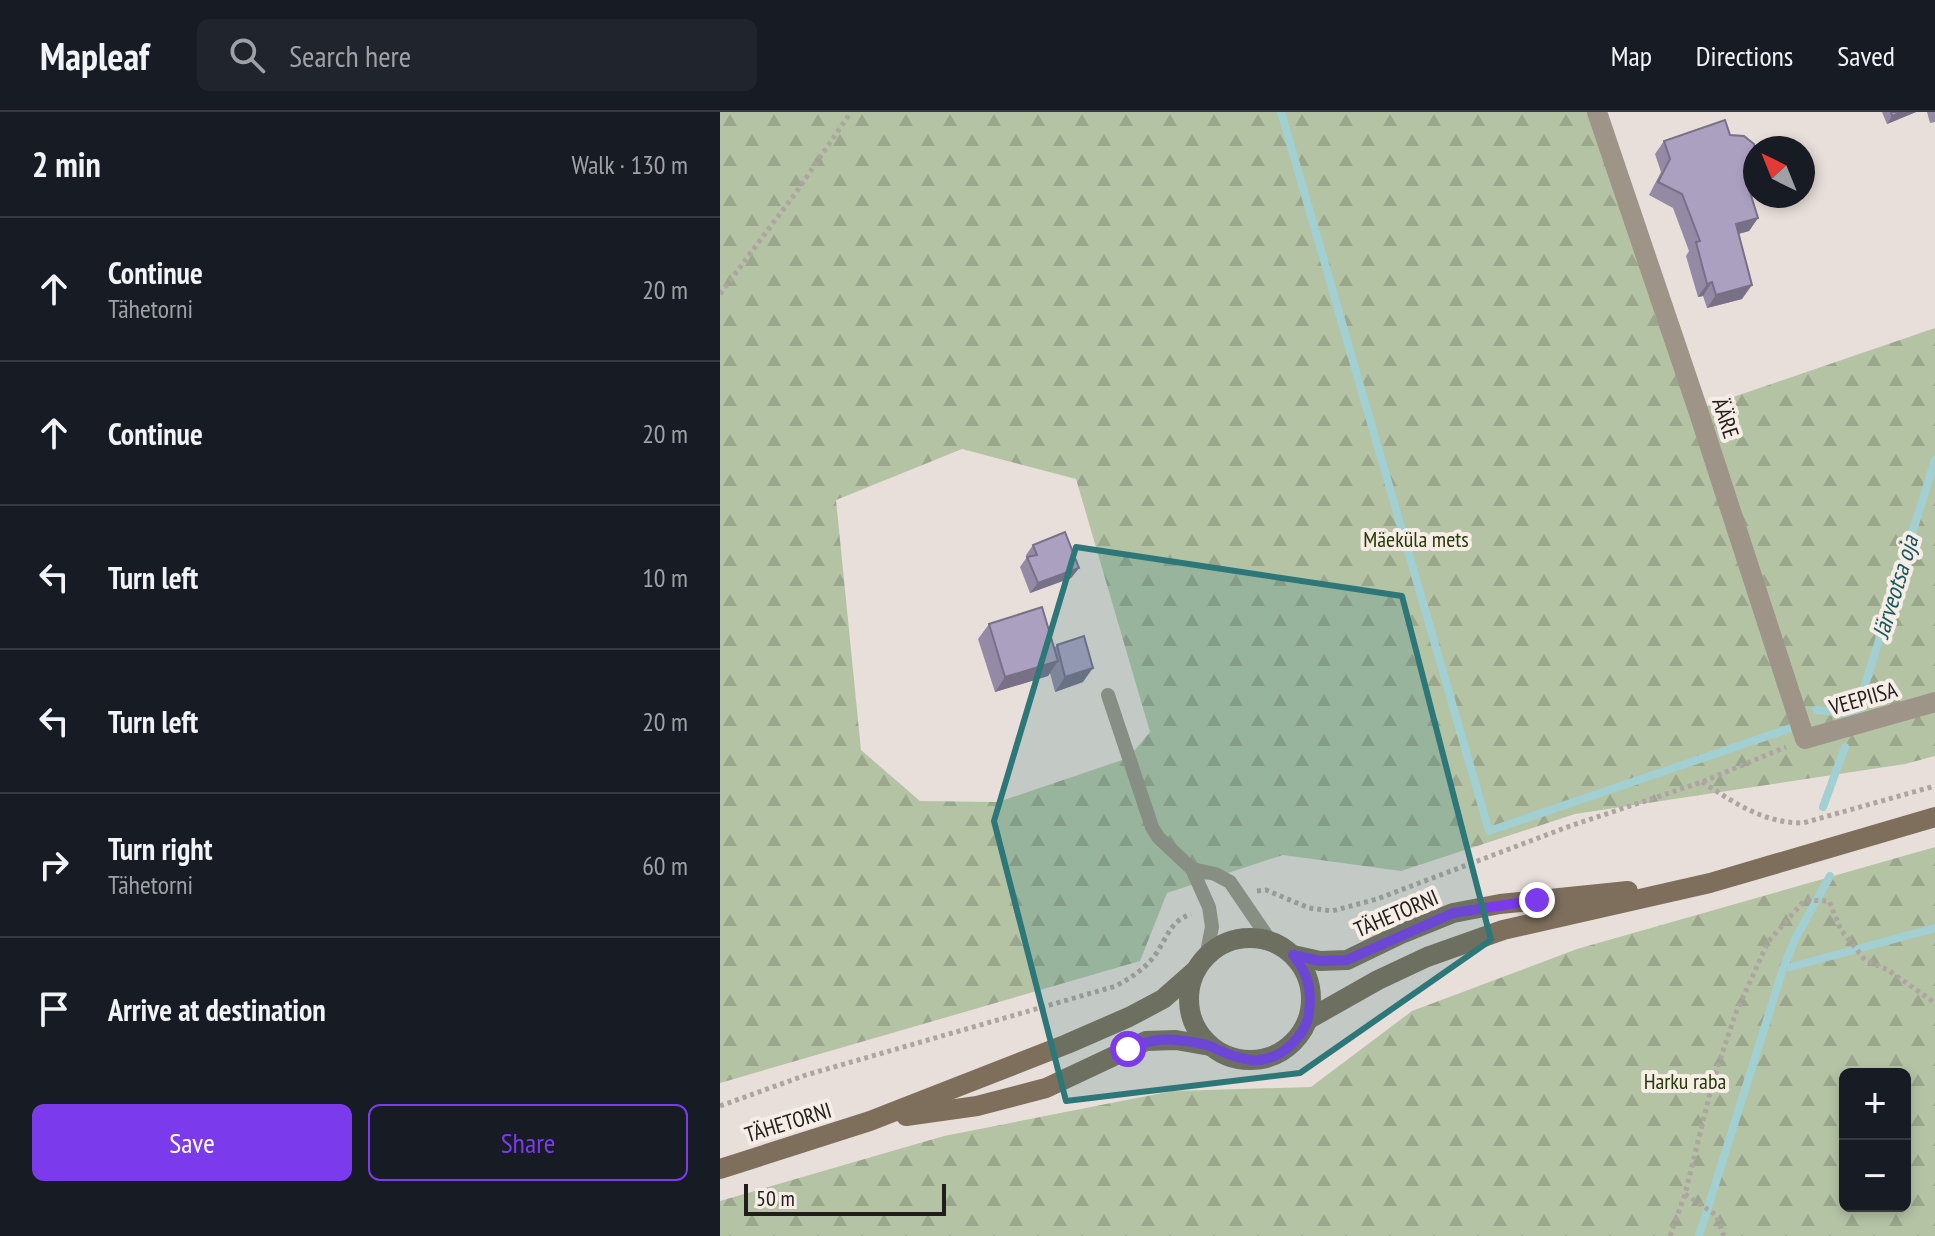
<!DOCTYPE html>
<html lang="en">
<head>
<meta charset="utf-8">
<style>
  :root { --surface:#171b24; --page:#20242c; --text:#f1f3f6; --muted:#9ea1a6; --line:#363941; --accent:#7c3aed }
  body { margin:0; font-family:"PT Sans Narrow",sans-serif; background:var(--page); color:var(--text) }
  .controls { position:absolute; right:24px; bottom:24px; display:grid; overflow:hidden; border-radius:12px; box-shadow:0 4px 12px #0003 }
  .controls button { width:72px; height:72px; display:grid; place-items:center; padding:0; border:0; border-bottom:2px solid var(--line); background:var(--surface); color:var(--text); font:40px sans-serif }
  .compass { position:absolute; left:1023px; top:24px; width:72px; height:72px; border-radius:50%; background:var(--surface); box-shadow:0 4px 12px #0003; rotate:317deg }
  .scale { position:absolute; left:24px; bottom:20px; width:202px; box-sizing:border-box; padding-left:8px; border:4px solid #211d1b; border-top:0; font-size:22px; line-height:28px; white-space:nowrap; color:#211d1b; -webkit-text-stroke:6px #f6ede7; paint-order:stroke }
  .stop { position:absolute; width:24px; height:24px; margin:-18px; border:6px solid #7c3aed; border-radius:50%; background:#fff }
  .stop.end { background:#7c3aed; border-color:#fff; box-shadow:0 2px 8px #0008 }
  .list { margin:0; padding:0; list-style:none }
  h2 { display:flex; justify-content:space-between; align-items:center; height:104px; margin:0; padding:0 32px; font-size:34px }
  h2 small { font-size:26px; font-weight:400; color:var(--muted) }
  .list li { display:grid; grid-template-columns:52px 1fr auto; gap:24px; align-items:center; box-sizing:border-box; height:144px; padding:0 32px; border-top:2px solid var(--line) }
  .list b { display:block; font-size:30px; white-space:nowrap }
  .list p { margin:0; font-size:26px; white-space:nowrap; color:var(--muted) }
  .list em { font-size:26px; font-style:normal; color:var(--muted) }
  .actions { display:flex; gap:16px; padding:24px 32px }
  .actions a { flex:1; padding:18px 0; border:2px solid var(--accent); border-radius:12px; text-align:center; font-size:28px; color:var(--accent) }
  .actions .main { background:var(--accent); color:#fff }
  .icon { flex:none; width:44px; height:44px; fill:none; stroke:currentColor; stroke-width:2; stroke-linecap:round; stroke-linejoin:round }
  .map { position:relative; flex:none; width:1215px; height:1124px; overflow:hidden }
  header { display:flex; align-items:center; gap:48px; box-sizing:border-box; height:112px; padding:0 40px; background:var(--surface); border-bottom:2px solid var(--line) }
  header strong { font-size:38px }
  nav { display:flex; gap:44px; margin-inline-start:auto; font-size:28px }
  .search { width:560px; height:72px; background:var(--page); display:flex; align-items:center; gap:20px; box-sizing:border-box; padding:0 28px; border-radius:12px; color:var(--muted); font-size:30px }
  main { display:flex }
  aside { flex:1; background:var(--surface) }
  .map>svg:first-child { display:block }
  .forest { fill:url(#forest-firs); fill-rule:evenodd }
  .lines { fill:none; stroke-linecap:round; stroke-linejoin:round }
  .stream { stroke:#a1cfd2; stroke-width:8 }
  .path { stroke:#ada5a0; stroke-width:5; stroke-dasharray:4 4; stroke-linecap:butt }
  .lane { stroke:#9e9487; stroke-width:14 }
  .street { stroke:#9e9487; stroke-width:20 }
  .secondary { stroke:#7d6f5c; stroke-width:20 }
  .wall { fill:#948aa6 }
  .shaded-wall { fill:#787087 }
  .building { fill:#aca0c1; stroke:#787087; stroke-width:2 }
  .route { stroke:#7c3aed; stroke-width:10 }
  .marked { fill:#2d7778; fill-opacity:0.2; stroke:#2d7778; stroke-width:6; stroke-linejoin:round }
  .labels { text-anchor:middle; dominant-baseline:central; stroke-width:8; stroke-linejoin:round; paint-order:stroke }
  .street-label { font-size:22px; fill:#211d1b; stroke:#f6ede7 }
  .park-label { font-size:22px; fill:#283a05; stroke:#f6ede7 }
  .water-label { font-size:24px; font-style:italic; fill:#17575b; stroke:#f6ede7 }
</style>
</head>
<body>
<header>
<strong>Mapleaf</strong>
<div class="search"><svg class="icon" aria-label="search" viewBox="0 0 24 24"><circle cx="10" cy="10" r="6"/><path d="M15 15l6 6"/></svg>Search here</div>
<nav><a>Map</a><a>Directions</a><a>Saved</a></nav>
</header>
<main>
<aside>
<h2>2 min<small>Walk · 130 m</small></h2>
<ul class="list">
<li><svg class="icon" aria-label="ahead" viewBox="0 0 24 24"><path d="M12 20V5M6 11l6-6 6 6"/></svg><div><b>Continue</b><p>Tähetorni</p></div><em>20 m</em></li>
<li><svg class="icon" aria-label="ahead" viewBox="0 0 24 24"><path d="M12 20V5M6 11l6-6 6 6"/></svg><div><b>Continue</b></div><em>20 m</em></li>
<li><svg class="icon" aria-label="left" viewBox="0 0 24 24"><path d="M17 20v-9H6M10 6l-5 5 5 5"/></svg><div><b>Turn left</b></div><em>10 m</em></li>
<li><svg class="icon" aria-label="left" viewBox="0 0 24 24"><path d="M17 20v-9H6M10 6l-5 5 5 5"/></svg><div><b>Turn left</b></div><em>20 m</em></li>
<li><svg class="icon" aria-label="right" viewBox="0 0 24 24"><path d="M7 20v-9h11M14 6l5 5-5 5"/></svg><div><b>Turn right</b><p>Tähetorni</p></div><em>60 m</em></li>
<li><svg class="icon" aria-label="arrive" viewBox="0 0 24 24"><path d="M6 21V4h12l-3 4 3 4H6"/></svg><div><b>Arrive at destination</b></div></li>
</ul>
<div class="actions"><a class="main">Save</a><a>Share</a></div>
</aside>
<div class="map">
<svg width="1215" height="1124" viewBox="0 0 1215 1124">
  <defs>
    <pattern id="forest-firs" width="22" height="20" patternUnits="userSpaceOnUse" patternTransform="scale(2)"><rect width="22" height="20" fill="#b5c3a5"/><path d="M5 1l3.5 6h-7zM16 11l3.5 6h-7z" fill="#9ba78d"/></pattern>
  </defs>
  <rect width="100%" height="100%" fill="#e9dfda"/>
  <!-- forest -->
  <g class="forest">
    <path d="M 0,0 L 877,0 L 978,297 L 1215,216 L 1215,644 L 1185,652 L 855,702 L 681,759 L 563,743 L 447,781 L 420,849 L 0,971 ZM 242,337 L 356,367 L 430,620 L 408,646 L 278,690 L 200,689 L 141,638 L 116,388 Z"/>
    <path d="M 1215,735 L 1215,1124 L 0,1124 L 0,1089 L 224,1024 L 452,979 L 591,975 L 692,899 L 857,837 ZM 1125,962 L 1185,962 L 1185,1094 L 1125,1094 Z"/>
  </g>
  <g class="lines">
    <!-- stream -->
    <g class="stream">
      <path d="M 561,0 L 769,719 L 1071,616"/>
      <path d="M 1096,598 L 1136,602 L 1215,348"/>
      <path d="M 1103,695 L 1125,635"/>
      <path d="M 1063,857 L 1215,816"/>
      <path d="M 979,1124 L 1063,857 L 1075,827 L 1110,764"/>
    </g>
    <!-- path -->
    <g class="path">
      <path d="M 0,182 L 77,79 L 131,0"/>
      <path d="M 982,670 C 1015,691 1043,711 1083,711 L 1215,674"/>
      <path d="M 537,779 L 546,778 L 589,796 L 612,799 L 657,787 L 850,714 L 982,670 L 1066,635"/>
      <path d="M 0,994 L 86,963 L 396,874 C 410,866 422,859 433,846 C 447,828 448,810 471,802"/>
      <path d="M 965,1082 L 996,1103 L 1004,1124"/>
      <path d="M 950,1124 L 965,1082 L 993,969 L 1015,903 L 1048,830 L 1085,788 L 1109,789 L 1121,818 L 1145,848 L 1168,858 L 1215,891"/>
    </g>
    <!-- lane -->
    <g class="lane">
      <path d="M 388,583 L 432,715 L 438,725 L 472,757 L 489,795 L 492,815 L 486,845"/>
      <path d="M 472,757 L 495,762 L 510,770 L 551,830"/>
    </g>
    <!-- street -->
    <path class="street" d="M 877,0 L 978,298 L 1085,627 L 1215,590"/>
    <!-- secondary -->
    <g class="secondary">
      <circle cx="530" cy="887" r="61"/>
      <path d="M 573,843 L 600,849 L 627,848 L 681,822 L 733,801 L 780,792 L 908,779"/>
      <path d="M 589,907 L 658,868 L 707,845 L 783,818 L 990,771 L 1215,705"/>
      <path d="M 186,1004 L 257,994 L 326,976 L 426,929 L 456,928 L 490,934"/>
      <path d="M 0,1057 L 150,1009 L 347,932 L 409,905 L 443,887 L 477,857"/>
    </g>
  </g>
  <!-- wall -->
  <g class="wall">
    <path d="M 1162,0 L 1196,0 L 1167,12 Z"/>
    <path d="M 1207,0 L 1215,0 L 1215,10 L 1210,11 Z"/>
    <path d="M 944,29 L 1025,64 L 1038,106 L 1029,119 L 1018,122 L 1022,187 L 987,196 L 983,184 L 978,185 L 966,144 L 969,139 L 953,96 L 929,83 L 941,60 L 935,42 Z"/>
    <path d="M 313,433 L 359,456 L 351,466 L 310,481 L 300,455 L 307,445 L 306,443 Z"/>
    <path d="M 269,512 L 334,536 L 337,533 L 363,570 L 335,580 L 330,561 L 328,564 L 275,580 L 258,527 Z"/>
  </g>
  <!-- shaded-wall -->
  <g class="shaded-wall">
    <path d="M 1182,0 L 1196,0 L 1167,12 L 1172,4 Z"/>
    <path d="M 1038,106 L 1029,119 L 1007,125 L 1016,112 Z"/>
    <path d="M 992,170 L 983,184 L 978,185 L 987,172 Z"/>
    <path d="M 1032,173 L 1022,187 L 987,196 L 996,183 Z"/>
    <path d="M 359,456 L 351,466 L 310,481 L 318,471 Z"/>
    <path d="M 338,549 L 328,564 L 275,580 L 285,565 Z"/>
    <path d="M 373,556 L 363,570 L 335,580 L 345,565 Z"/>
  </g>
  <!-- building -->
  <g class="building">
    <path d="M 1171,0 L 1182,0 L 1172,4 Z"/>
    <path d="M 1005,8 L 1010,23 L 1024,24 L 1034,32 L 1035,36 L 1034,49 L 1025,64 L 1038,106 L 1016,112 L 1032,173 L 996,183 L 992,170 L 987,172 L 976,130 L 980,129 L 962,82 L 938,70 L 950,47 L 944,29 Z"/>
    <path d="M 345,420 L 359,456 L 318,471 L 307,445 L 317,443 L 313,433 Z"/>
    <path d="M 322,495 L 338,549 L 285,565 L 269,512 Z"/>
    <path d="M 364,524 L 373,556 L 345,565 L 337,533 Z"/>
  </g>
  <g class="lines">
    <!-- route -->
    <path class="route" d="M 408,937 C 423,930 438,926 456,928 C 466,929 483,931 492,935 C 521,949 546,957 572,932 C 581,923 588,913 589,900 C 592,876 588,862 573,843 L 600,849 L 627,848 L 733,801 L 817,788"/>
  </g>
  <!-- marked area -->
  <path class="marked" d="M 356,435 L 682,484 L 771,828 L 580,961 L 346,989 L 274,709 Z"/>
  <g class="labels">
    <!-- street labels -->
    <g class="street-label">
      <text transform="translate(1006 306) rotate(72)">ÄÄRE</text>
      <text transform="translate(1143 586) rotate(-16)">VEEPIISA</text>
      <text transform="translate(676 801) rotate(-23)">TÄHETORNI</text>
      <text transform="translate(68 1010) rotate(-17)">TÄHETORNI</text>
    </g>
    <!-- park labels -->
    <g class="park-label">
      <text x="696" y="427">Mäeküla mets</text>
      <text x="965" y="969">Harku raba</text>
    </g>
    <!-- water labels -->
    <g class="water-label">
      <text transform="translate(1175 475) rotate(-73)">Järveotsa oja</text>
    </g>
  </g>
</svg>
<div class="controls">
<button>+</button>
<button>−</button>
</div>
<svg class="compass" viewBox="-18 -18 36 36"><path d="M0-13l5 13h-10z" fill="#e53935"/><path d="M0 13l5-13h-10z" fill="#9ea1a6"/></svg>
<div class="scale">50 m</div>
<div class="stop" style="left:408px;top:937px"></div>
<div class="stop end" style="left:817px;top:788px"></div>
</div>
</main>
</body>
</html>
